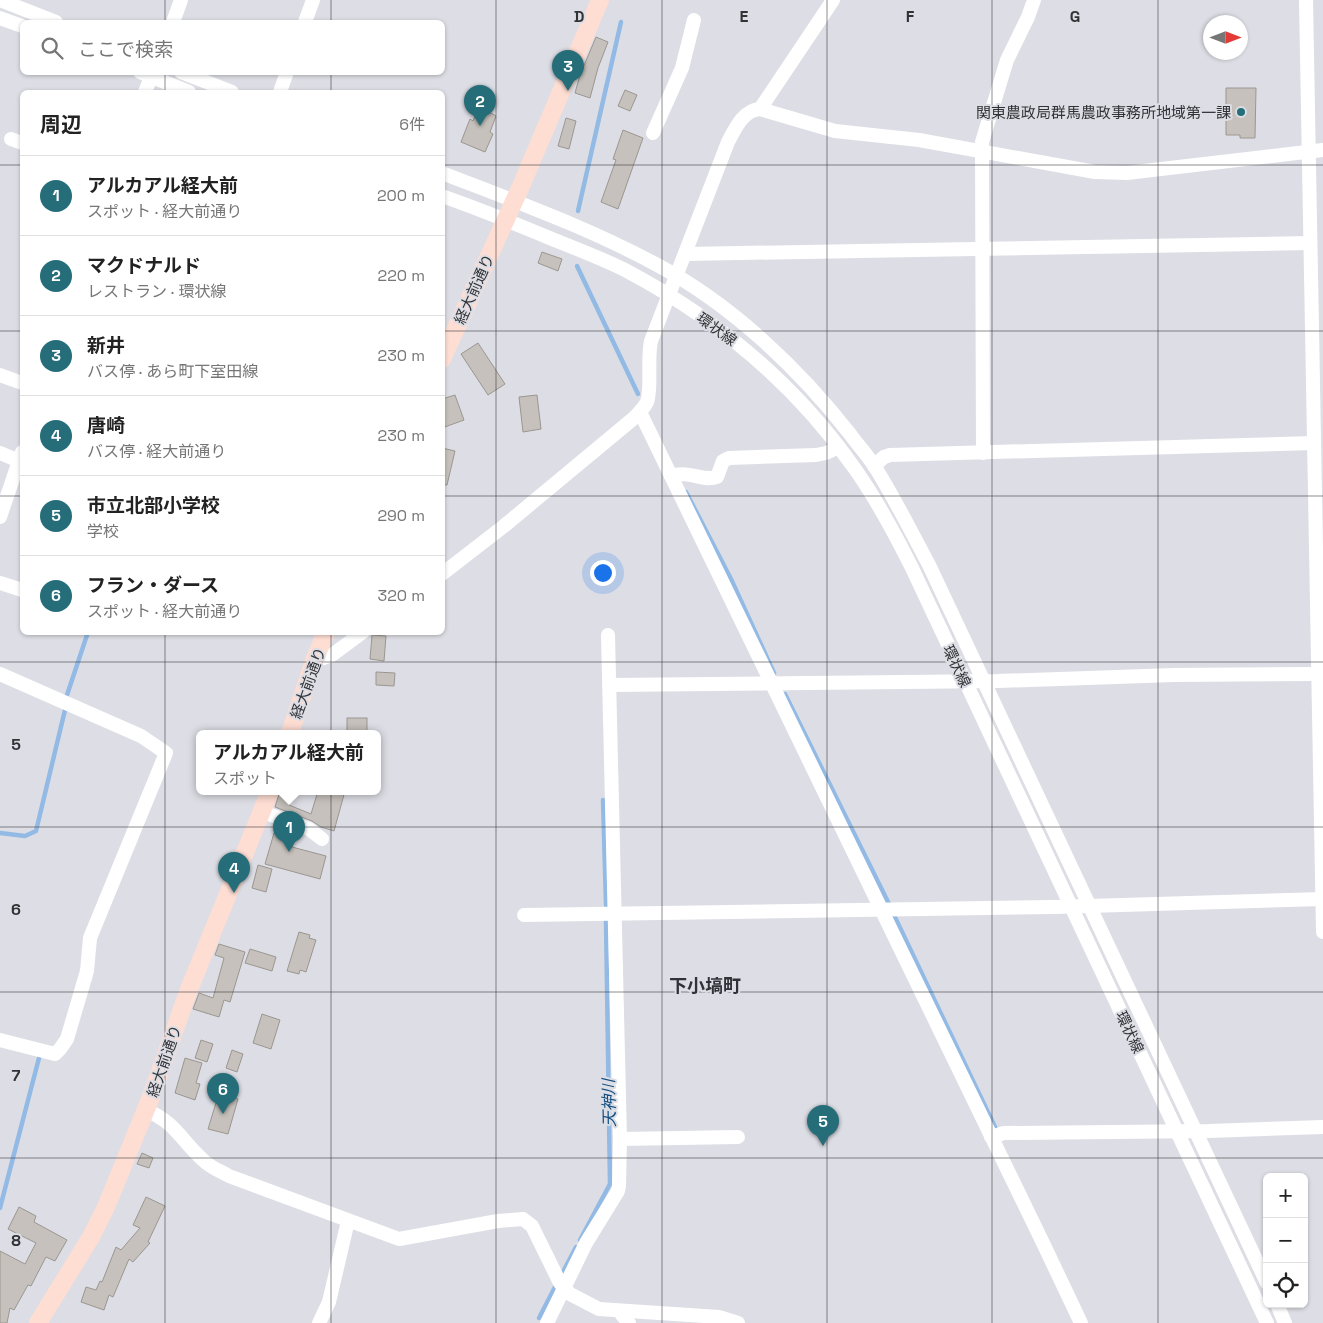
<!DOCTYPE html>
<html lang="ja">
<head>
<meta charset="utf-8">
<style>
  :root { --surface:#fff; --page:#f2f2f2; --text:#222; --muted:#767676; --line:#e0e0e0; --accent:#256d79 }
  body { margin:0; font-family:"Space Grotesk","Noto Sans JP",sans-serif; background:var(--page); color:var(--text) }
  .controls { position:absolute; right:15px; bottom:15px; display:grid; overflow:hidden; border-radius:8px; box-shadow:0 1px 4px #0004 }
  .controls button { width:45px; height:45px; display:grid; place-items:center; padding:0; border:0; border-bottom:1px solid var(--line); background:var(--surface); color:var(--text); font:25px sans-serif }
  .compass { position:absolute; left:1203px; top:15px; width:45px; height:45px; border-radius:50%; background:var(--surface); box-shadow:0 1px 4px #0004; rotate:90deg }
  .you { position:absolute; left:602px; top:572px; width:18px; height:18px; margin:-12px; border:4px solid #fff; border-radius:50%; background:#1a73e8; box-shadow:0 0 0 8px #1a73e833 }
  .badge { display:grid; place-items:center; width:32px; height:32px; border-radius:50%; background:var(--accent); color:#fff; font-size:16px; font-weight:700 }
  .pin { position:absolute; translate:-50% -41px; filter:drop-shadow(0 1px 2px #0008) }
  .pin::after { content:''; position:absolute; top:26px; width:18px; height:15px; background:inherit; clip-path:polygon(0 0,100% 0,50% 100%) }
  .popup { position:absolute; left:196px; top:730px; width:185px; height:65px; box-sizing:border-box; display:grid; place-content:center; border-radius:8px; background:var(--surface); filter:drop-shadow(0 1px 4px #0005); font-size:16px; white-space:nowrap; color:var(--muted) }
  .popup b { font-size:19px; color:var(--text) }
  .popup::after { content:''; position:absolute; left:50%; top:100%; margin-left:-10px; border:10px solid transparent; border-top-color:var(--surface) }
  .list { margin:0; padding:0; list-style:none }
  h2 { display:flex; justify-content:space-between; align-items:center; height:65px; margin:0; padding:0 20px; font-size:21px }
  h2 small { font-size:16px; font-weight:400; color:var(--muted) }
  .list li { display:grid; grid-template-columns:32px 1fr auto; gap:15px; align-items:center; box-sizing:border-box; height:80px; padding:0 20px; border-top:1px solid var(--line) }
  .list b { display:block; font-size:19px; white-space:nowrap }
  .list p { margin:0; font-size:16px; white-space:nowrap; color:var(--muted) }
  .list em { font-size:16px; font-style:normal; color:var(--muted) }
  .icon { flex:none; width:28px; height:28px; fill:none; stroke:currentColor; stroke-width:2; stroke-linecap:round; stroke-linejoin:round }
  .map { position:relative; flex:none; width:1323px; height:1323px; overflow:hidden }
  .search { position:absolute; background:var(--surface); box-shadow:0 1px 4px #0004; left:20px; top:20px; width:425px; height:55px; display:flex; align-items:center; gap:12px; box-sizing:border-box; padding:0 18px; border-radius:8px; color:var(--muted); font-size:19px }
  .panel { position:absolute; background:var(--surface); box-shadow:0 1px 4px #0004; left:20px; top:90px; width:425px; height:545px; border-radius:8px }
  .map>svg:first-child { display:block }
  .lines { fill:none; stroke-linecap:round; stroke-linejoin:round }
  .stream { stroke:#92bae4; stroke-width:4.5 }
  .building { fill:#c6c1bc; stroke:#9b9690 }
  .minor { stroke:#fff; stroke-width:14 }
  .major { stroke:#feddd3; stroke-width:18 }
  .grid { fill:none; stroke:#313235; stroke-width:1; stroke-opacity:0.55 }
  .poi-dot { fill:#256d79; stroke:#dddee5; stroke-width:2 }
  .labels { text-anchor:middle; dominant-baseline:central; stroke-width:4; stroke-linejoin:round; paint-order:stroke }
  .poi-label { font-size:15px; fill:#313235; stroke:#dddee5; text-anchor:end }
  .street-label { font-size:15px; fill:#313235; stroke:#dddee5 }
  .water-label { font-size:16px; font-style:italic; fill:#124d80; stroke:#dddee5 }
  .quarter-label { font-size:18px; font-weight:bold; fill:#313137; stroke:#dddee5 }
  .grid-label { font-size:16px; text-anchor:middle; font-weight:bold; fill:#313235; stroke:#dddee5; stroke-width:4; stroke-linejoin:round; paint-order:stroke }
</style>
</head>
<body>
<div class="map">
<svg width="1323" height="1323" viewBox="0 0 1323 1323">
  <rect width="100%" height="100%" fill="#dddee5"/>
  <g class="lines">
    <!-- stream -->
    <g class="stream">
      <path d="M 578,211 L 621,22"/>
      <path d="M 577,266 L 638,394"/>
      <path d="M 686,492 L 731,579 L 774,673"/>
      <path d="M 785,694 L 890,906"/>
      <path d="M 603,800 L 606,905"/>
      <path d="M 0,833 L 25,836 L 36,831 L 65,710 L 67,695 L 88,632"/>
      <path d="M 893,913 L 995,1127"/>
      <path d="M 0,1208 L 39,1058"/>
      <path d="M 580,1240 L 610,1184 L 606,921"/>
      <path d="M 563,1272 L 576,1247"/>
      <path d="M 539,1318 L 555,1287"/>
    </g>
  </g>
  <!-- building -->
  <g class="building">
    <path d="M 596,37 L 608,42 L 598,68 L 590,98 L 575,93 L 580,75 Z"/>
    <path d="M 1226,88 L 1256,88 L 1255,138 L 1240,138 L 1240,135 L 1226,135 Z"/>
    <path d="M 625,90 L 637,95 L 630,111 L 618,106 Z"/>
    <path d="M 479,106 L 496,116 L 490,132 L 493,134 L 485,152 L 461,142 L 470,119 L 473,121 Z"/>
    <path d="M 566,118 L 576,121 L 569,149 L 558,146 Z"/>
    <path d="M 623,130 L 643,138 L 618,209 L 601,202 L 616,160 L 613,159 Z"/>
    <path d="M 542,252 L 562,259 L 558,271 L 538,263 Z"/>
    <path d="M 478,343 L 505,384 L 488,395 L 461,354 Z"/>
    <path d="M 455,395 L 464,420 L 442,428 L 442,399 Z"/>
    <path d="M 537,395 L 541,429 L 523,432 L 519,397 Z"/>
    <path d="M 442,448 L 455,451 L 447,485 L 442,485 Z"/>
    <path d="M 372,635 L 386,636 L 384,661 L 370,659 Z"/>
    <path d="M 376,672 L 395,673 L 394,686 L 376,685 Z"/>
    <rect x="347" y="718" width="20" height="15"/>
    <path d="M 280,791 L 294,791 L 289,805 L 311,814 L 318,791 L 345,791 L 334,831 L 321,827 L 312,821 L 275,807 Z"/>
    <path d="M 274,833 L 294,838 L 292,847 L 326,856 L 320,879 L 265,864 Z"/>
    <path d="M 258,865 L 272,869 L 266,892 L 252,888 Z"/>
    <path d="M 299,932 L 310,935 L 309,938 L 316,940 L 306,972 L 300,970 L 299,974 L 287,971 Z"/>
    <path d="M 219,944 L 245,952 L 230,1002 L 224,1000 L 219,1017 L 193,1009 L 199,993 L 213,998 L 224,958 L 215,955 Z"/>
    <path d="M 250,949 L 276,957 L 272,971 L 245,963 Z"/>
    <path d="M 262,1014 L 280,1020 L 271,1049 L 253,1043 Z"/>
    <path d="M 201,1040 L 213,1044 L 207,1062 L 195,1058 Z"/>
    <path d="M 232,1050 L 243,1054 L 237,1072 L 226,1068 Z"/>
    <path d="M 185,1058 L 202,1063 L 196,1083 L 200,1084 L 195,1100 L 175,1093 Z"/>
    <path d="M 219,1093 L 238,1099 L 228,1134 L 208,1129 Z"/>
    <path d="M 142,1153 L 153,1158 L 149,1168 L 137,1164 Z"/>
    <path d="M 146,1197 L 165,1206 L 148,1242 L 150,1243 L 133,1262 L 129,1259 L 113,1297 L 109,1295 L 104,1310 L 81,1302 L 86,1287 L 96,1290 L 100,1281 L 102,1282 L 116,1247 L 121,1250 L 140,1228 L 133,1225 Z"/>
    <path d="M 19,1207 L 36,1216 L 34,1222 L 67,1240 L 55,1261 L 46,1257 L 31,1286 L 28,1285 L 14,1310 L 10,1308 L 7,1323 L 0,1323 L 0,1251 L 25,1264 L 36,1243 L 8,1229 Z"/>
  </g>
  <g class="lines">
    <!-- minor -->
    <g class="minor">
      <path d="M 0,0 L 56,22"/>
      <path d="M 1306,0 L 1323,932"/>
      <path d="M 0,18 L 22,26"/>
      <path d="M 173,22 L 181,0"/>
      <path d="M 305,22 L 313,0"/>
      <path d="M 140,72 L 189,92"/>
      <path d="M 181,72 L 232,92"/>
      <path d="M 145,92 L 151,77"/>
      <path d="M 280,92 L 287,72"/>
      <path d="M 760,109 L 833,0"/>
      <path d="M 653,133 L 682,68 L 694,20"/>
      <path d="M 11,139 L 22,143"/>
      <path d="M 442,173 C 517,202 592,229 661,267 C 733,306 800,370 850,434 C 858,445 868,456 875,467 C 895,499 912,533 930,567 L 1267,1283"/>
      <path d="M 442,196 C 479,209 516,224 552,239 C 577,249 601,258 625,270 C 716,318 796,385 855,469 C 877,500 895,534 912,568 L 1267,1323"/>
      <path d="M 685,254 L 1310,243"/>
      <path d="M 0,375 L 22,383"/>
      <path d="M 640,412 L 1043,1243 L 1081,1323"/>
      <path d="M 0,453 L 19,461"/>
      <path d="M 983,453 L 982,142 L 1007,60 L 1028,17 L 1034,0"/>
      <path d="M 874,466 L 884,457 L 890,455 L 1313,443"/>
      <path d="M 671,476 C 690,470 703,482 717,477 L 723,461 L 729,458 L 816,455 L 826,453 L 839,447"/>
      <path d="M 0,517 L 22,452"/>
      <path d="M 442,574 L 504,526 L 634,418 C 638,414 644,408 647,402 C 652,390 647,358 651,341 L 728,142 C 735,129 743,110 760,109 L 835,131 L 919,140 L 1095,172 L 1127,173 L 1323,150"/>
      <path d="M 0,583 L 22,590"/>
      <path d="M 314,661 L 332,655 L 363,632"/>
      <path d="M 0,674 L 141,736 L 166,753 L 90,938 L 87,971 L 67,1039 L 60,1049 L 55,1054 L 0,1040"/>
      <path d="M 610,685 L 998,681 L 1174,675 L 1318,674"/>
      <path d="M 263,812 L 309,829 L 322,839"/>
      <path d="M 524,915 L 1055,907 L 1323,899"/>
      <path d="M 146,1110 C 176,1123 180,1139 202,1159 C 209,1167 220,1171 229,1176 L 399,1239 L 498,1221 L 523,1219 L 532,1226 L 560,1283 L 570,1294 L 599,1309 L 719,1317 L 738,1323"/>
      <path d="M 991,1137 L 1004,1133 L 1209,1131 L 1323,1127"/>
      <path d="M 620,1139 L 738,1137"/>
      <path d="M 1277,1304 L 1285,1323"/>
      <path d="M 621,1311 L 622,1315 L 629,1323"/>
      <path d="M 319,1323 L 329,1302 L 348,1221"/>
      <path d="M 547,1323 L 586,1243 L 618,1191 L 619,1186 L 620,1139 L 608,635"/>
    </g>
    <!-- major -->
    <g class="major">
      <path d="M 442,359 L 521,186 L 600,0"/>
      <path d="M 290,733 L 314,661 L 326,632"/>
      <path d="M 38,1323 L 91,1237 L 106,1207 L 151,1097 L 188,992 L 270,791"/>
    </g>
  </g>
  <!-- grid -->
  <path class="grid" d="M 165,0 L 165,22M 331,0 L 331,22M 496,0 L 496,1323M 662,0 L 662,1323M 827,0 L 827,1323M 992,0 L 992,1323M 1158,0 L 1158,1323M 165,72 L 165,92M 331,72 L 331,92M 0,165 L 22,165M 442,165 L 1323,165M 0,331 L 22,331M 442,331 L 1323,331M 0,496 L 22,496M 442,496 L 1323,496M 165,632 L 165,1323M 331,632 L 331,1323M 0,662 L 1323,662M 0,827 L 1323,827M 0,992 L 1323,992M 0,1158 L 1323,1158"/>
  <!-- markers -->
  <circle class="poi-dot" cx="1241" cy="112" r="5"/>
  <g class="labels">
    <!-- poi labels -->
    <g class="poi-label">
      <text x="1231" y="112">関東農政局群馬農政事務所地域第一課</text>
    </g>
    <!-- street labels -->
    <g class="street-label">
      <text transform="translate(474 289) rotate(-66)">経大前通り</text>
      <text transform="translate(717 329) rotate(36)">環状線</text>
      <text transform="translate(957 666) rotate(65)">環状線</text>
      <text transform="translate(308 683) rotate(-70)">経大前通り</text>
      <text transform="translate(1130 1032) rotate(65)">環状線</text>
      <text transform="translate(164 1061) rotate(-71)">経大前通り</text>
    </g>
    <!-- water labels -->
    <g class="water-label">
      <text transform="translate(609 1103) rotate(-91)">天神川</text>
    </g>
    <!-- quarter labels -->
    <g class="quarter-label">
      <text x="705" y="985">下小塙町</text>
    </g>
  </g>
  <g class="grid-label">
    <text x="579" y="22">D</text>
    <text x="744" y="22">E</text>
    <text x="910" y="22">F</text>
    <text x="1075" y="22">G</text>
    <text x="16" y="750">5</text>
    <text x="16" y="915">6</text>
    <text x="16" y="1081">7</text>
    <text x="16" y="1246">8</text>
  </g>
</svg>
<div class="controls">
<button>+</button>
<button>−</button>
<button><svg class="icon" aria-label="locate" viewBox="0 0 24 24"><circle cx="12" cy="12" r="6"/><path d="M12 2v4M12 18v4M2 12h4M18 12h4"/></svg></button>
</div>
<svg class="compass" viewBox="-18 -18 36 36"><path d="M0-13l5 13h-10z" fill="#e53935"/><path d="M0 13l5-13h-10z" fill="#767676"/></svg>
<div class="you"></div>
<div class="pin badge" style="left:289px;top:852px">1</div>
<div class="popup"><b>アルカアル経大前</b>スポット</div>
<div class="pin badge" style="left:480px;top:126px">2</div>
<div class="pin badge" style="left:568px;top:91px">3</div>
<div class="pin badge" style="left:234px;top:893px">4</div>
<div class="pin badge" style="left:823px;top:1146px">5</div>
<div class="pin badge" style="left:223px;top:1114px">6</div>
<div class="search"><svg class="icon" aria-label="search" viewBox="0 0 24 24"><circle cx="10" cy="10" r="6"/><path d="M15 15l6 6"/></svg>ここで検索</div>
<section class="panel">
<h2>周辺<small>6件</small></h2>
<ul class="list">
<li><span class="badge">1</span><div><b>アルカアル経大前</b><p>スポット · 経大前通り</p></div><em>200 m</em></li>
<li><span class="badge">2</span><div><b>マクドナルド</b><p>レストラン · 環状線</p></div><em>220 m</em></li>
<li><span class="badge">3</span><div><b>新井</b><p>バス停 · あら町下室田線</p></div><em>230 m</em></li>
<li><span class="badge">4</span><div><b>唐崎</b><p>バス停 · 経大前通り</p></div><em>230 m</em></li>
<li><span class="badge">5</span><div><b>市立北部小学校</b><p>学校</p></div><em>290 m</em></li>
<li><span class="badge">6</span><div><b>フラン・ダース</b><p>スポット · 経大前通り</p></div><em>320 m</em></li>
</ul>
</section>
</div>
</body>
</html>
